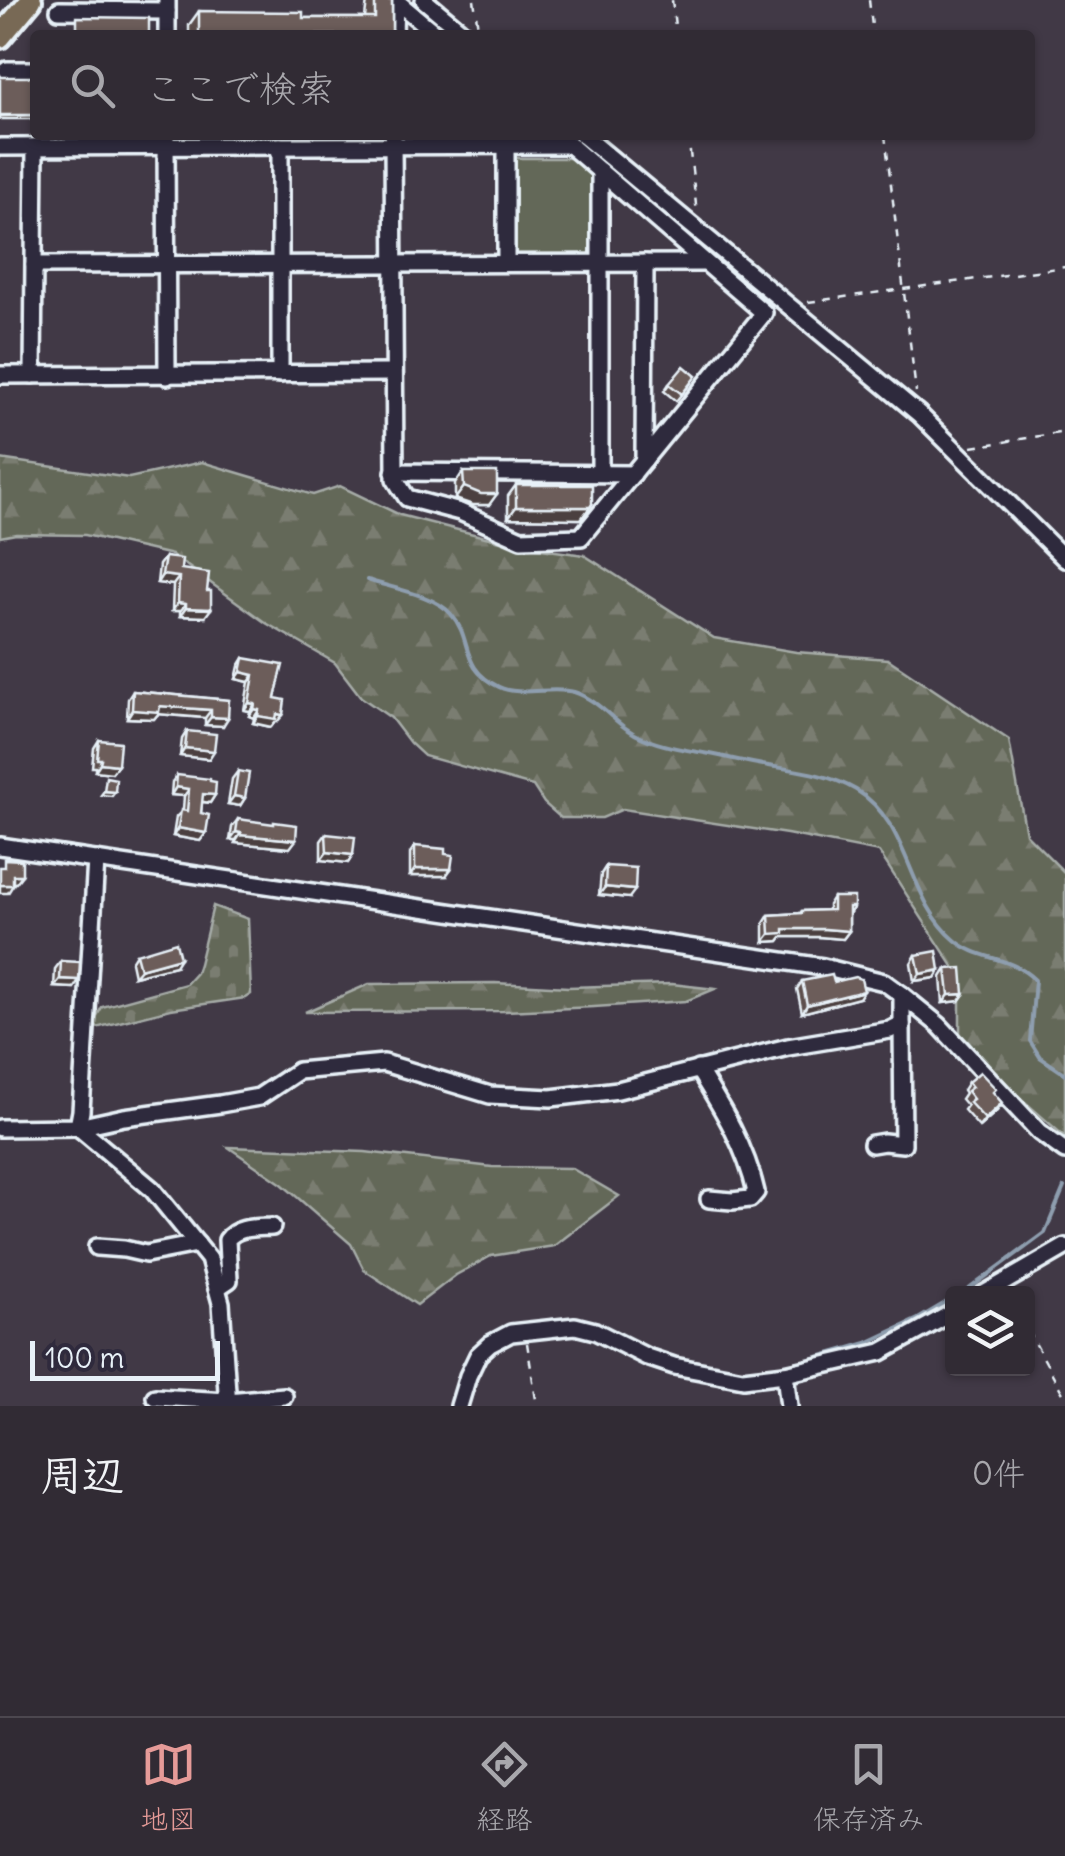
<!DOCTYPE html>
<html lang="ja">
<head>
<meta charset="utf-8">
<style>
  :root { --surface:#312b34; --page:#3d3740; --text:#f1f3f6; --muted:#a8a7ac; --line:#4c474f; --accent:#e69b98 }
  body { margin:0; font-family:Delius,"Klee One",sans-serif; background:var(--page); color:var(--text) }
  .controls { position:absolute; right:30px; bottom:30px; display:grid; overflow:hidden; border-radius:10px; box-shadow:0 2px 8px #0004 }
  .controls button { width:90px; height:90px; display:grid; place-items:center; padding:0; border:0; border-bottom:2px solid var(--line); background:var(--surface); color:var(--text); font:50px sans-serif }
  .scale { position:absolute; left:30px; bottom:25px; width:190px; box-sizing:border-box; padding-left:10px; border:5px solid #e8f1f8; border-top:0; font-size:28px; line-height:35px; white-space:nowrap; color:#e8f1f8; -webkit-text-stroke:8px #2f2a3d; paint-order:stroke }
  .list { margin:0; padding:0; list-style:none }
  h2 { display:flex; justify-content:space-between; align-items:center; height:130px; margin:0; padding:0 40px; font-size:42px }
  h2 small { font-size:32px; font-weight:400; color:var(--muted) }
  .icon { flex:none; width:55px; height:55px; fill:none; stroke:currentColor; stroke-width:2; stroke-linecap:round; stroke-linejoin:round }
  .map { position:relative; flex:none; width:1065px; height:1406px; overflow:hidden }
  .search { position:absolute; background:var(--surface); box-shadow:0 2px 8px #0004; left:30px; right:30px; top:30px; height:110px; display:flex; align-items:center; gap:25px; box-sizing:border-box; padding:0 35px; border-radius:10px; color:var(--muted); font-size:38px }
  .sheet { height:310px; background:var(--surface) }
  nav { display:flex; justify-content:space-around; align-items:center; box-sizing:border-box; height:140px; border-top:2px solid var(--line); background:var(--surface); font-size:28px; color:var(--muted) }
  nav a { display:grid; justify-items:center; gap:5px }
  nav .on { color:var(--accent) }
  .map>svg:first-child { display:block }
  .forest { fill:url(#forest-firs); stroke:#a6aca8; stroke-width:2.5 }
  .cemetery { fill:url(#cemetery-stones); stroke:#a6aca8; stroke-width:2.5 }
  .garden { fill:#646758; stroke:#a6aca8; stroke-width:2.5 }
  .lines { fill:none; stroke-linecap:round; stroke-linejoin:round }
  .stream { stroke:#8e9eaf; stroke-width:4 }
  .minor-casing { stroke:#e8f1f8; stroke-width:22 }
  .major-casing { stroke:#e8f1f8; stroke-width:28 }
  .path { stroke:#e8f1f8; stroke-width:2.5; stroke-dasharray:8 8; stroke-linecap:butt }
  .minor { stroke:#2f2a3d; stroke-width:15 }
  .major { stroke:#786954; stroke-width:20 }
  .wall { fill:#5d504d; stroke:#e8f1f8; stroke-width:2.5 }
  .shaded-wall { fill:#4c413f; stroke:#e8f1f8; stroke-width:2.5 }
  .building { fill:#6c5d5a; stroke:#e8f1f8; stroke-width:2.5 }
</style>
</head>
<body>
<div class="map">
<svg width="1065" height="1406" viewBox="0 0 1065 1406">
  <defs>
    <pattern id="forest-firs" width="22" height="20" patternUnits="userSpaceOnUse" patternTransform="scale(2.5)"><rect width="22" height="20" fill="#646758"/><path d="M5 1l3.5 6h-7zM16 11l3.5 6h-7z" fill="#7a7d71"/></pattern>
    <pattern id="cemetery-stones" width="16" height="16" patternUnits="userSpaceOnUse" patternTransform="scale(2.5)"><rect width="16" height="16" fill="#646758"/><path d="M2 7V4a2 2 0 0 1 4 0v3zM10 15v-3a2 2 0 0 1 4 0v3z" fill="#7a7d71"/></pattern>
  </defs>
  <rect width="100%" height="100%" fill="#413946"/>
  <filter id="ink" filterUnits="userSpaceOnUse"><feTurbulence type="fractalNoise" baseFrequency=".01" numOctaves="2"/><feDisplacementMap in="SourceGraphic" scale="20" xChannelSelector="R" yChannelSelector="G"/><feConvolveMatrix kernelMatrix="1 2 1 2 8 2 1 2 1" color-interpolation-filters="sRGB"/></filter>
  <g filter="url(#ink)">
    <!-- forest -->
    <g class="forest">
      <path d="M 0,459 L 129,478 L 202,462 L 313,495 L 340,486 L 400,515 L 520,546 L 584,555 L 714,638 L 796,652 L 888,659 L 1009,740 L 1026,834 L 1065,873 L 1065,1137 L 960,1045 L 960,977 L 879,852 L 787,834 L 623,809 L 602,818 L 561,818 L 544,803 L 533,786 L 424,756 L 410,743 L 391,718 L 361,697 L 335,663 L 266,623 L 172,555 L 85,535 L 16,534 L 0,537 Z"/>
      <path d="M 495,983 L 568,987 L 672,984 L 715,989 L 686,1001 L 594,1007 L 505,1011 L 305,1012 L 369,984 Z"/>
      <path d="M 228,1147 L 365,1152 L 492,1167 L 571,1168 L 619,1196 L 554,1246 L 491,1256 L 456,1275 L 417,1305 L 364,1270 L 351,1244 L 282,1184 Z"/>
    </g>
    <!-- cemetery -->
    <path class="cemetery" d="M 213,906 L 248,919 L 251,994 L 245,998 L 171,1009 L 96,1028 L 95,1019 L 102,1007 L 186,984 L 196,973 L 199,964 Z"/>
    <!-- garden -->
    <path class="garden" d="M 513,158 L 579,158 L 596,176 L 595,258 L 512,257 Z"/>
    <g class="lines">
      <!-- stream -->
      <g class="stream">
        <path d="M 367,580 C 391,588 435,595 451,614 C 474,640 458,667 499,687 C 519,697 552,686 574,692 C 602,701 617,728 643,738 C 664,747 687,750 710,754 C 730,758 749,763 769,766 C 800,771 829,774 856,790 C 911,823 907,900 955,940 C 979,961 1010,955 1035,980 L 1030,1041 L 1040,1057 L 1065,1074"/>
        <path d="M 962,1294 L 1045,1233 L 1064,1187"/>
        <path d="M 780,1368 L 867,1343 L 918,1319 L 952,1299"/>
      </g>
      <!-- minor casing -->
      <g class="minor-casing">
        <g id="minor">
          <path d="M 395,0 L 437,35"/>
          <path d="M 424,0 L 466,35"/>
          <path d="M 59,10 L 167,11"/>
          <path d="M 167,35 L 167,0"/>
          <path d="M 394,35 L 395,0"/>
          <path d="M 7,70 L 35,70"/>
          <path d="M 166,135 L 167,376"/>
          <path d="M 393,135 L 395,479 L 407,498 L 460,512 L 521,539 L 581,537 L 764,313 L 558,135"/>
          <path d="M 583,135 L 919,414 L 1065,559"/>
          <path d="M 506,145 L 506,263"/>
          <path d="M 280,146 L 280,374"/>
          <path d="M 0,147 L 571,145"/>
          <path d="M 600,171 L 600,473"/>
          <path d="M 34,265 L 705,263"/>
          <path d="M 0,375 L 393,373"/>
          <path d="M 33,375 L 35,147"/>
          <path d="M 644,460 L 645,263"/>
          <path d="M 394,472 L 633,474"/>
          <path d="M 0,846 L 823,967 L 884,982 L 902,995 L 939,1025 L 1039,1132 L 1065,1151"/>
          <path d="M 698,1069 C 722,1108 746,1147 756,1192 L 750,1199 L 732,1201 L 709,1199"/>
          <path d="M 78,1127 L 152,1189 L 209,1259 L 221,1303 L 228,1406"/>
          <path d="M 78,1127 L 81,1111 L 96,860"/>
          <path d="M 0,1128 L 78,1127 L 124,1117 L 220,1104 L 259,1097 L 298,1071 L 384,1063 L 490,1095 L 551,1098 L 618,1090 L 788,1047 L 890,1030 L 902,1024 L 902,995"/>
          <path d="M 872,1144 L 884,1142 L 903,1144 L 902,1024"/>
          <path d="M 97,1247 L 124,1249 L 146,1254 L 197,1244"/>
          <path d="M 217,1288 L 229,1280 L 227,1240 C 236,1226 257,1228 272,1227"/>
          <path d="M 984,1294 L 1065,1247"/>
          <path d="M 785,1374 L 789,1406"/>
          <path d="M 155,1397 L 228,1401 L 284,1396"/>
          <path d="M 459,1406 L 468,1376 L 478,1355 L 490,1344 L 511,1333 L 575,1326 L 595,1331 L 647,1357 L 674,1366 L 743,1379 L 785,1374 L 881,1352 L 952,1313"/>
        </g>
      </g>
      <!-- major casing -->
      <g class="major-casing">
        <path id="major" d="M 0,37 L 31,0"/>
      </g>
      <!-- path -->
      <g class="path">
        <path d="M 474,0 L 478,28"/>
        <path d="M 672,0 L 676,35"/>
        <path d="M 869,0 L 873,35"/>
        <path d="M 688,135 L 697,213"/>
        <path d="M 885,135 L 916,392"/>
        <path d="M 808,302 L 1065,267"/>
        <path d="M 972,447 L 1065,432"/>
        <path d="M 1028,1330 L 1065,1397"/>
        <path d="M 527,1343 L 537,1406"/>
      </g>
      <!-- minor -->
      <use href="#minor" class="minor"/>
      <!-- major -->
      <use href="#major" class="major"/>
    </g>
    <!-- wall -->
    <g class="wall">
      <path d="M 367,0 L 392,0 L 392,35 L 189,35 L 189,25 L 199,11 L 303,18 L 365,18 Z"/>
      <path d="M 669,384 L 690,384 L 676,401 L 664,391 Z"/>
      <path d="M 463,472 L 489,505 L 473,505 L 455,499 L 455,484 Z"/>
      <path d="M 516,485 L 592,504 L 581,519 L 508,518 L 508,496 Z"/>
      <path d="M 165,557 L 181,569 L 205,617 L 180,616 L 180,611 L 172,611 L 173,585 L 157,583 L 159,565 Z"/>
      <path d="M 244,658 L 275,698 L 277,722 L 275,722 L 271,727 L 253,723 L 254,718 L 249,716 L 250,711 L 244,710 L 249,682 L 236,679 L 239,666 Z"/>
      <path d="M 133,691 L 229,700 L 223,726 L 205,725 L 205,718 L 178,716 L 158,714 L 154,719 L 127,718 L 128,699 Z"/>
      <path d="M 187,731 L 209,759 L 180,756 L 182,739 Z"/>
      <path d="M 99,740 L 118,765 L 112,773 L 95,771 L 95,767 L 92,767 L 94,748 Z"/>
      <path d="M 238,771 L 245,798 L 240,806 L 228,804 L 232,779 Z"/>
      <path d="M 177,775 L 215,795 L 210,803 L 202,802 L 201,813 L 206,833 L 200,841 L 173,836 L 176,817 L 183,810 L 184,796 L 171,795 L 172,782 Z"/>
      <path d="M 238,819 L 290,848 L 235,843 L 236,840 L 230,840 L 232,827 Z"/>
      <path d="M 326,834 L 353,855 L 348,863 L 321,860 L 321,841 Z"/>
      <path d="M 415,846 L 446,876 L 410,876 L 410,853 Z"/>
      <path d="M 606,866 L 629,898 L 599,895 L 601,874 Z"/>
      <path d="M 833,897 L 854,907 L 849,914 L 849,931 L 843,939 L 819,937 L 782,937 L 779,941 L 764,942 L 764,923 L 769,915 L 800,913 L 802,911 L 828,910 L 828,905 Z"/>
      <path d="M 136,954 L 175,966 L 134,976 L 131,962 Z"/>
      <path d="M 916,955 L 935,978 L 914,981 L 911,963 Z"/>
      <path d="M 61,961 L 79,980 L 74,988 L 54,987 L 55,969 Z"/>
      <path d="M 946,969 L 964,994 L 959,1001 L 943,1003 L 941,977 Z"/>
      <path d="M 802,981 L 834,982 L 859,998 L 802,1013 L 797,989 Z"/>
      <path d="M 968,1082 L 993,1093 L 1002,1103 L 997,1111 L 979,1127 L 964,1110 L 967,1106 L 961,1099 L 965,1093 L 963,1090 Z"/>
    </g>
    <!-- shaded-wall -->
    <g class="shaded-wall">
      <path d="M 35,115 L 35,119 L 0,119 L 0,116 Z"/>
      <path d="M 464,487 L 497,494 L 489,505 L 473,505 L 455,499 Z"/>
      <path d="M 516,507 L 590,507 L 581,519 L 508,518 Z"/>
      <path d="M 162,575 L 179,577 L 173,585 L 157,583 Z"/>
      <path d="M 178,603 L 186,604 L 180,611 L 172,611 Z"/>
      <path d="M 186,608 L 211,609 L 205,617 L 180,616 Z"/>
      <path d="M 241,672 L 254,675 L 249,682 L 236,679 Z"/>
      <path d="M 249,703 L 255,704 L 250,711 L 244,710 Z"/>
      <path d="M 160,706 L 211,710 L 205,718 L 158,714 L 154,719 L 127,718 L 132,710 Z"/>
      <path d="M 254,709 L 259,710 L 254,718 L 249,716 Z"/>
      <path d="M 277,714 L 283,715 L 277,722 L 275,722 L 271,727 L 253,723 L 258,716 Z"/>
      <path d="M 211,717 L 228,718 L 223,726 L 205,725 Z"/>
      <path d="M 185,748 L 214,751 L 209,759 L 180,756 Z"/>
      <path d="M 100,763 L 118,765 L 112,773 L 95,771 Z"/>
      <path d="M 176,787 L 189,789 L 184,796 L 171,795 Z"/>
      <path d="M 104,791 L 115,792 L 112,796 L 101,795 Z"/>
      <path d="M 203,794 L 215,795 L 210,803 L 198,801 Z"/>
      <path d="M 234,796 L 245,798 L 240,806 L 228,804 Z"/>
      <path d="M 178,828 L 206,833 L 200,841 L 173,836 Z"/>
      <path d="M 236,832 L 241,833 L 236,840 L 230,840 Z"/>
      <path d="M 240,835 L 296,840 L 290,848 L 235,843 Z"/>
      <path d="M 327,852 L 353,855 L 348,863 L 321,860 Z"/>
      <path d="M 415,869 L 451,869 L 446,876 L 410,876 Z"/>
      <path d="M 13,875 L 22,875 L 16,883 L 8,883 Z"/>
      <path d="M 0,885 L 13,885 L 8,893 L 0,893 Z"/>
      <path d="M 605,887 L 635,890 L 629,898 L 599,895 Z"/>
      <path d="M 784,929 L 825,929 L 849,931 L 843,939 L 819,937 L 782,937 L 779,941 L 764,942 L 770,934 Z"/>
      <path d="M 180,958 L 175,966 L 134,976 L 140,969 Z"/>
      <path d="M 940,970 L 935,978 L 914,981 L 920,974 Z"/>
      <path d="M 60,979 L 79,980 L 74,988 L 54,987 Z"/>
      <path d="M 864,991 L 859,998 L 802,1013 L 807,1005 Z"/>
      <path d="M 964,994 L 959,1001 L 943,1003 L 949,995 Z"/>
      <path d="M 1002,1103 L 997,1111 L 979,1127 L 985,1119 Z"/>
    </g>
    <!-- building -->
    <g class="building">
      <path d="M 375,0 L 392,0 L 392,35 L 199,35 L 199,11 L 303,12 L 303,18 L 375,18 Z"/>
      <path d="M 77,17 L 149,18 L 149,35 L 77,35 Z"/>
      <rect x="0" y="77" width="35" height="38"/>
      <path d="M 684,366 L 696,376 L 682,394 L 669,384 Z"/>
      <path d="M 463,472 L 497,472 L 497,494 L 481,494 L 464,487 Z"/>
      <path d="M 516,485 L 592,485 L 592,504 L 590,507 L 516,507 Z"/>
      <path d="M 165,557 L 182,559 L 181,569 L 209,573 L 207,591 L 211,591 L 211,609 L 186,608 L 186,604 L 178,603 L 179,577 L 162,575 Z"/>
      <path d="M 244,658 L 283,665 L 275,698 L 285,700 L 283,715 L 277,714 L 276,719 L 258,716 L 259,710 L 254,709 L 255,704 L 249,703 L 254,675 L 241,672 Z"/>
      <path d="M 133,691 L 229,700 L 228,718 L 211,717 L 211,710 L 183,708 L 160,706 L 159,712 L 132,710 Z"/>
      <path d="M 187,731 L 216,734 L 214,751 L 185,748 Z"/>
      <path d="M 99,740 L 120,742 L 118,765 L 100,763 L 101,759 L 97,759 Z"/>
      <path d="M 238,771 L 249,773 L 245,798 L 234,796 Z"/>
      <path d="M 177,775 L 210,779 L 210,781 L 216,782 L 215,795 L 203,794 L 201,813 L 209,815 L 206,833 L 178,828 L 181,810 L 187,811 L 189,789 L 176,787 Z"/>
      <path d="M 106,777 L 116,779 L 115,792 L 104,791 Z"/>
      <path d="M 238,819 L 274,824 L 274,822 L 297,825 L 296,840 L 240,835 L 241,833 L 236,832 Z"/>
      <path d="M 326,834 L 355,837 L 353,855 L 327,852 Z"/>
      <path d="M 415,846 L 445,849 L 445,854 L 453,855 L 451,869 L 415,869 Z"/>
      <path d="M 4,859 L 22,860 L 22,875 L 13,875 L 13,885 L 0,885 L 0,867 L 4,867 Z"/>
      <path d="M 606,866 L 636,868 L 635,890 L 605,887 Z"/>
      <path d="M 833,897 L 854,897 L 854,907 L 849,907 L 849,931 L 825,929 L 784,929 L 784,933 L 770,934 L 769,915 L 802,913 L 802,911 L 833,910 Z"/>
      <path d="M 176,942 L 180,958 L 140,969 L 136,954 Z"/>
      <path d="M 937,951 L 940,970 L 920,974 L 916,955 Z"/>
      <path d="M 61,961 L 80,962 L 79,980 L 60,979 Z"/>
      <path d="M 962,968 L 964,994 L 949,995 L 946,969 Z"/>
      <path d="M 832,975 L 834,982 L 855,977 L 861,979 L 864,991 L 807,1005 L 802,981 Z"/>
      <path d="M 980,1072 L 996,1089 L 993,1092 L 1002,1103 L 985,1119 L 969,1102 L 973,1099 L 967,1091 L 972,1087 L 968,1082 Z"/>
    </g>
  </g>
</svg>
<div class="controls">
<button><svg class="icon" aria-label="layers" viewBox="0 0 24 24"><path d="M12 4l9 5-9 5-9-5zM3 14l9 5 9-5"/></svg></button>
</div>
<div class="scale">100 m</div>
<div class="search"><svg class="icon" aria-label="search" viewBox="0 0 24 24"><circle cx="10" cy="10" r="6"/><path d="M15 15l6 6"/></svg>ここで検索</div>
</div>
<section class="sheet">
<h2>周辺<small>0件</small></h2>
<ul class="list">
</ul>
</section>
<nav>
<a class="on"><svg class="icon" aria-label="map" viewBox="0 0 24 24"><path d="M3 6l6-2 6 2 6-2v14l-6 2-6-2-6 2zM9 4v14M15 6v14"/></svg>地図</a>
<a><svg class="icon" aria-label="directions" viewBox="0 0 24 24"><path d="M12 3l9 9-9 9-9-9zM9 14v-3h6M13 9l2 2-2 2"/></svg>経路</a>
<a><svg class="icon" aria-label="saved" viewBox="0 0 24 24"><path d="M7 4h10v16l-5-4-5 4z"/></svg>保存済み</a>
</nav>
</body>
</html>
